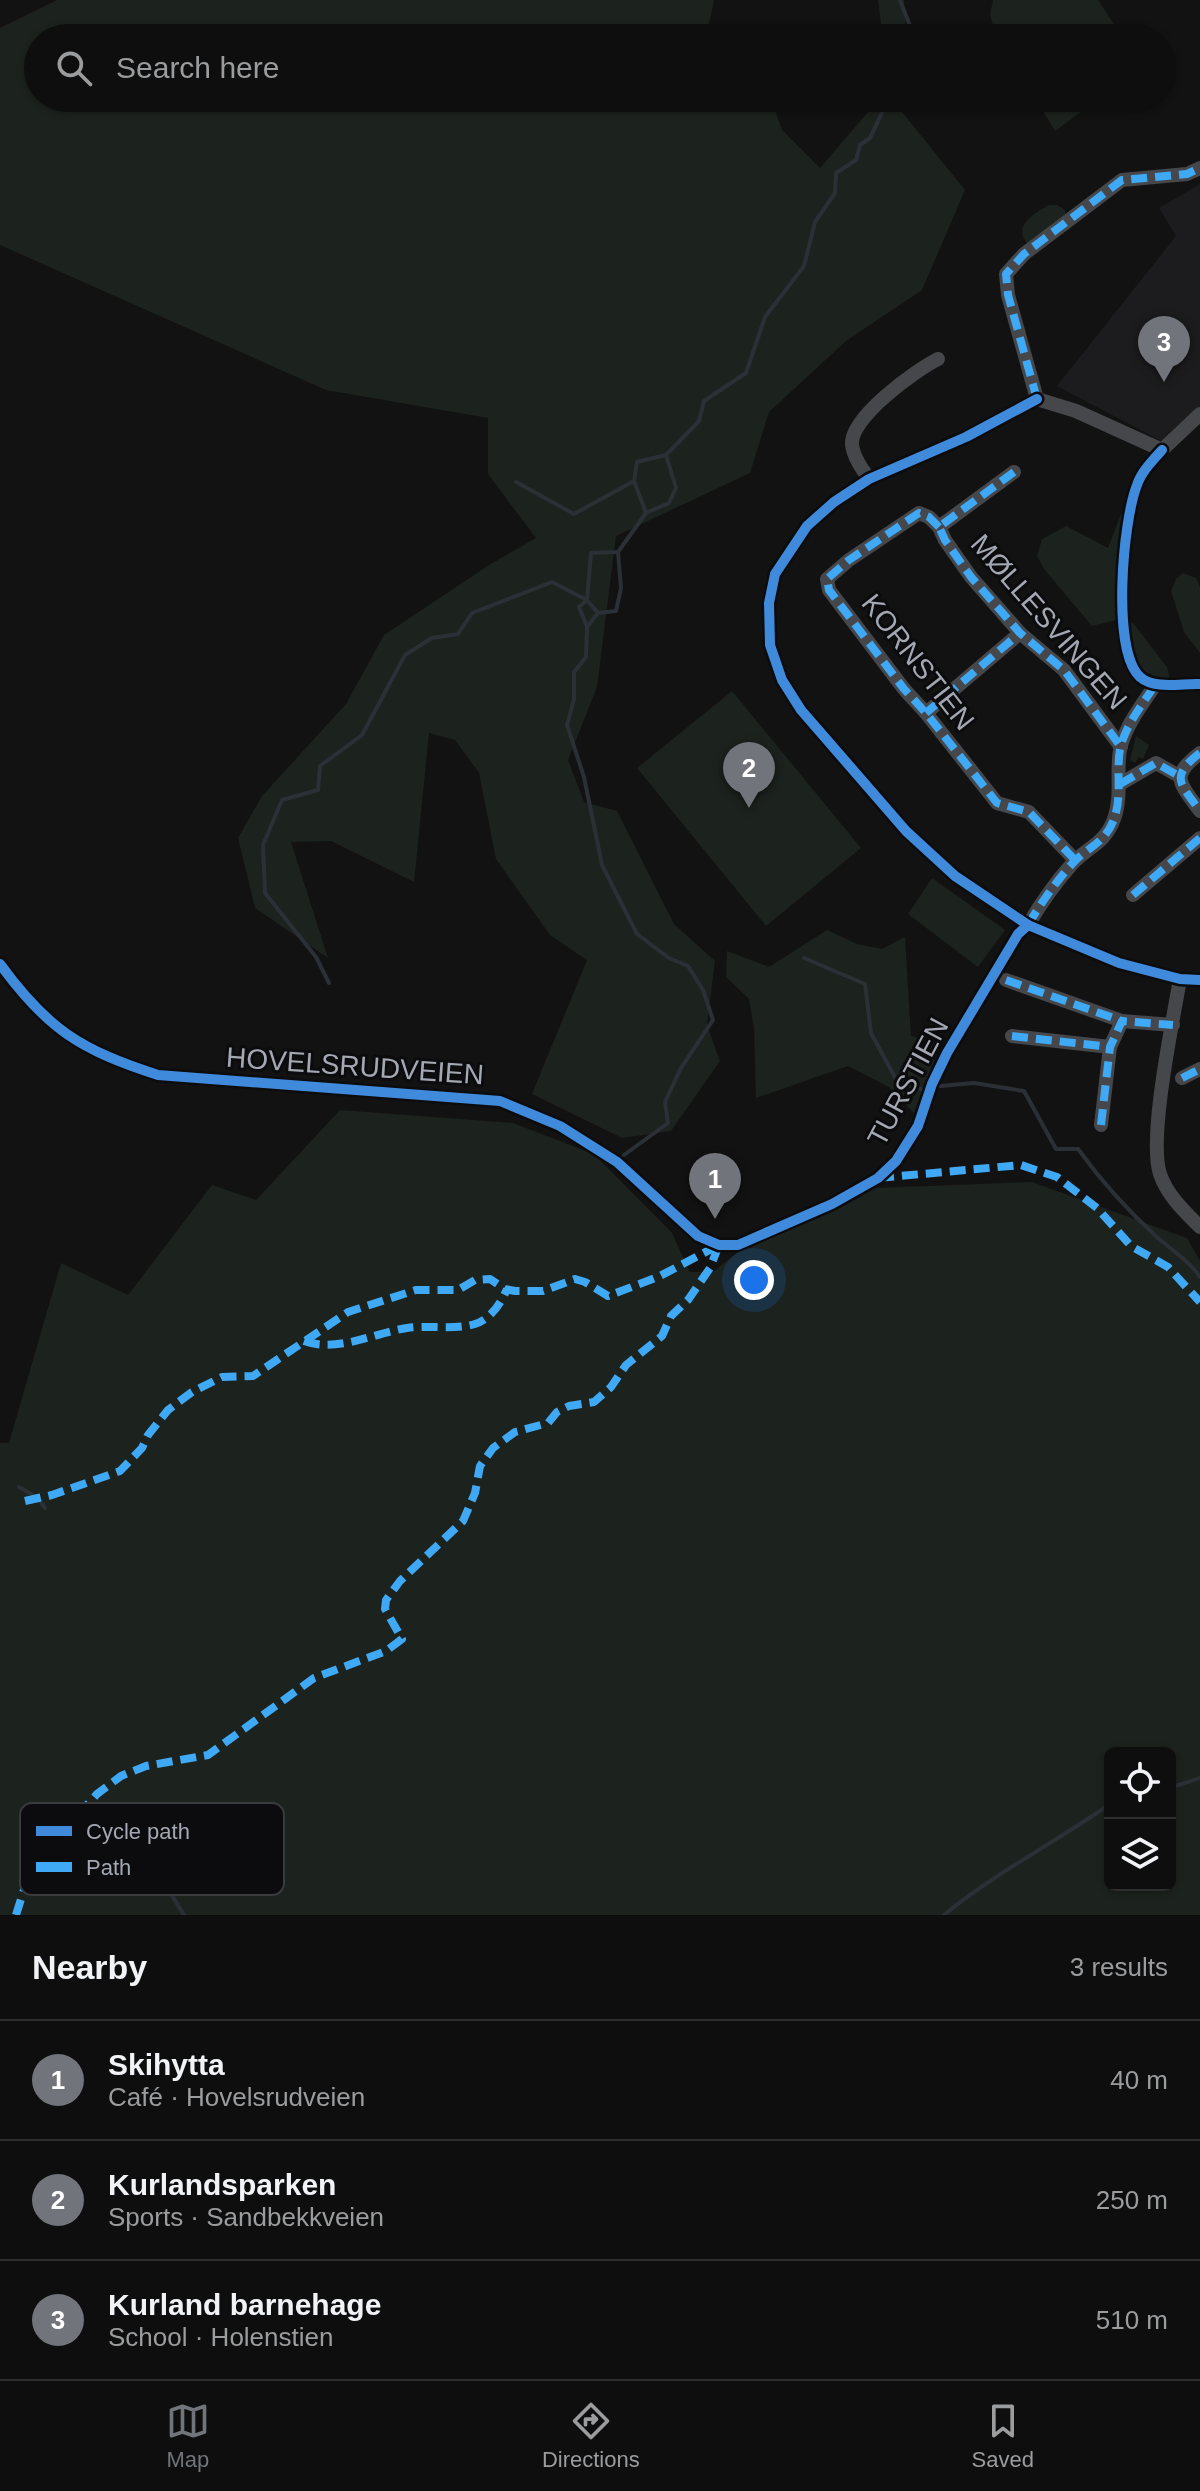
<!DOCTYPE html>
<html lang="en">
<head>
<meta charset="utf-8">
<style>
  :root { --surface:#0e0e0e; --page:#1c1c1c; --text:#f1f3f6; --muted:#9b9c9e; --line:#2e2e2e; --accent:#71747a }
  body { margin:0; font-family:Arial,sans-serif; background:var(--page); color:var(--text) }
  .controls { position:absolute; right:24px; bottom:24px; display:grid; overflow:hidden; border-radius:12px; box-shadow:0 2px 6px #0004 }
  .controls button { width:72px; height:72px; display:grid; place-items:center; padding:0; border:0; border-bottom:2px solid var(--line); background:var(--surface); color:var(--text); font:40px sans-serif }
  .you { position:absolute; left:754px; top:1280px; width:28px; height:28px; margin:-20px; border:6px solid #fff; border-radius:50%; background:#1a73e8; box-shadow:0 0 0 12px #1a73e833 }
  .badge { display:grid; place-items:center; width:52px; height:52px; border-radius:50%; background:var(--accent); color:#fff; font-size:26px; font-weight:700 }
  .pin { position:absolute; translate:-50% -66px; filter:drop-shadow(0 2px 4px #0008) }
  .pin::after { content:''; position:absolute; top:42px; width:28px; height:24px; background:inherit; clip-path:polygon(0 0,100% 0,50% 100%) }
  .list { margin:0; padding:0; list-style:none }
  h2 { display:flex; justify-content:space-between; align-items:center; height:104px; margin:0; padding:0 32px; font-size:34px }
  h2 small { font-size:26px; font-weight:400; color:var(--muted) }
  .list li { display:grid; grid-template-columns:52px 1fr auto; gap:24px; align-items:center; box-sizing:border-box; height:120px; padding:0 32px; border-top:2px solid var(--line) }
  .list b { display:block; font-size:30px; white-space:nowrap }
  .list p { margin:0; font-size:26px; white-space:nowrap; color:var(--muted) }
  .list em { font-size:26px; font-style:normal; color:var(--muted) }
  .icon { flex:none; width:44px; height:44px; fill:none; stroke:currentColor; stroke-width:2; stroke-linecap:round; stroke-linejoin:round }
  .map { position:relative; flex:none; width:1200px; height:1915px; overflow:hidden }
  .search { position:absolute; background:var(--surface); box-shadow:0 2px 6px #0004; left:24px; right:24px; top:24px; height:88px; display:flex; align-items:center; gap:20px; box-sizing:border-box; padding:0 28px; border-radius:44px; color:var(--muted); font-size:30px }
  .sheet { height:464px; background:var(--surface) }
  nav { display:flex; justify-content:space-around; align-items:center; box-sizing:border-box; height:112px; border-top:2px solid var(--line); background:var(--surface); font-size:22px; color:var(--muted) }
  nav a { display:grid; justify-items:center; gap:4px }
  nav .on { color:var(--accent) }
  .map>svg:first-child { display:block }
  .built { fill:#1c1c1e }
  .green { fill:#1c221d; fill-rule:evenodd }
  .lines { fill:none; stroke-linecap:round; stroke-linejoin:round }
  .stream { stroke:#2a3036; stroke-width:4 }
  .street { stroke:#46474b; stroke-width:14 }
  .quiet { stroke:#3fa9f5; stroke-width:8; stroke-dasharray:16 8; stroke-linecap:butt }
  .cycleway-casing { stroke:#0c0c0e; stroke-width:15 }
  .cycleway { stroke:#408adc; stroke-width:10 }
  .labels { text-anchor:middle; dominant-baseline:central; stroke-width:6; stroke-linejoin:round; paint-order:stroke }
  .street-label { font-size:28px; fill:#a4a8b2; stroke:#0c0c0e }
  .key { fill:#0c0c0e; stroke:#3a3b3f; stroke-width:2 }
  .key-label { font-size:22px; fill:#a4a8b2 }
</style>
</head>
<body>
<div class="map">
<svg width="1200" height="1915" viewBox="0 0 1200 1915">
  <rect width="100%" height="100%" fill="#121212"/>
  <!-- built -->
  <path class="built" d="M 1200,184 L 1200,407 L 1165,443 L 1057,386 L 1176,236 L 1159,208 Z"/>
  <!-- green -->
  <g class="green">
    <path d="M 57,0 L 714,0 L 706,38 L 38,38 L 38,98 L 771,98 L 782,130 L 820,168 L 874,105 L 876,98 L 897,98 L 894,102 L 965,190 L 922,290 L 846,341 L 769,412 L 750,473 L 616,536 L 597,687 L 568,760 L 584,802 L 617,811 L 674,924 L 715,961 L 707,1025 L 720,1061 L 671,1131 L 622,1138 L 532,1094 L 587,960 L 550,935 L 496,859 L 479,773 L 455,740 L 429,733 L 414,882 L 331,841 L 291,842 L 328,958 L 255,908 L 238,838 L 262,796 L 346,704 L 384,635 L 489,565 L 536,538 L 488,474 L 488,418 L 326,390 L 0,245 L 0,28 Z"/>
    <path d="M 878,0 L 904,0 L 907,38 L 883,38 Z"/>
    <path d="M 993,0 L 1098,0 L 1123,38 L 997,38 L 990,15 Z"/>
    <path d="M 1035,98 L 1100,98 L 1055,131 Z"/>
    <path d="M 1049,205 L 1057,205 L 1065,210 L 1066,216 L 1028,244 C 1011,227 1034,213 1049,205 Z"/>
    <path d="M 1121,514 L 1127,518 L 1116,567 L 1116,620 L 1092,626 L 1044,569 L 1037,556 L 1042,539 L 1066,526 L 1108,548 Z"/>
    <path d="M 1183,573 L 1196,578 L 1200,587 L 1200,653 L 1184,632 L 1171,591 L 1176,579 Z"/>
    <path d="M 1126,622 L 1133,623 L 1167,667 L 1170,680 L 1146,678 L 1135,659 Z"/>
    <path d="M 732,691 L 861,848 L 766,926 L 637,768 Z"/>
    <path d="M 1136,736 L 1149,745 L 1143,759 L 1139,757 L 1135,763 L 1130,760 Z"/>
    <path d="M 932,878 L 1005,930 L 978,967 L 908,914 Z"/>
    <path d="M 827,930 L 857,944 L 882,949 L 905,937 L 911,1036 L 941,1043 L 914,1113 L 889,1087 L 848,1066 L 756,1098 L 754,1028 L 749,999 L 726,977 L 727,951 L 769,967 Z"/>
    <path d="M 340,1110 L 513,1123 L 594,1154 L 672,1233 L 690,1272 L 713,1272 L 738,1252 L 875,1188 L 1032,1182 L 1187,1238 L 1200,1261 L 1200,1915 L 0,1915 L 0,1443 L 9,1443 L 61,1263 L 128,1295 L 212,1185 L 256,1200 ZM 1110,1753 L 1170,1753 L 1170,1885 L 1110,1885 Z"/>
  </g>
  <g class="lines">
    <!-- stream -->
    <g class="stream">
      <path d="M 900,0 L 912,31 L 910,38"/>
      <path d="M 516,482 L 574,514 L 634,481"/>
      <path d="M 646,513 L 669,503 L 676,488 L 666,455"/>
      <path d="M 587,627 L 598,613 L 616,611 L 621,588 L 618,552"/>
      <path d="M 804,958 L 865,984 L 871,1033 L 897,1081 L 921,1089"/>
      <path d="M 329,983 L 316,957 L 265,893 L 263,845 L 282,800 L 318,790 L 320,766 L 362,735 L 405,655 L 432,638 L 458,634 L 472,613 L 552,582 L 587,600 L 598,613"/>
      <path d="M 940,1086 L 974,1083 L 1024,1091 L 1056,1149 L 1078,1149 C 1102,1182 1128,1211 1158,1238 C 1173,1251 1189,1261 1200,1277"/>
      <path d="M 624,1155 L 668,1123 L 665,1102 L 681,1068 L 713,1020 L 703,990 L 688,966 L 669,958 L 637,934 L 602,865 L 584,777 L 567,725 L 574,699 L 574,672 L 586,657 L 587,627 L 579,607 L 587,600 L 591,553 L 618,552 L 646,513 L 634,481 L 637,462 L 666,455 L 699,421 L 704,401 L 746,373 L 765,317 L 804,266 L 815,222 L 835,193 L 836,173 L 856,160 L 860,145 L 870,138 L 889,98"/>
      <path d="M 19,1487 L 38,1498 L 45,1508"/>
      <path d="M 1170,1788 L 1200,1778"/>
      <path d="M 168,1889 L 184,1915"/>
      <path d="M 944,1915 C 995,1873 1056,1842 1110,1804"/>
    </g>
    <!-- street -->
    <g class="street">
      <path d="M 1037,399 L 966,437 L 869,479 L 834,502 L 807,526 L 775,574 L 769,603 L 770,645 L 782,680 L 801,710 L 906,831 L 955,876 L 1028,925 L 1119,963 L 1180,979 L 1200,980"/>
      <path d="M 1037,399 L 1008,295 L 1006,274 L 1024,254 L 1122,180 L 1187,174 L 1200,168"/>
      <path d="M 1037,399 L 1076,411 L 1162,450 L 1200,414"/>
      <path d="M 1162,450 C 1153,460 1141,472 1137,485 C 1123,520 1111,650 1140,677 C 1155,690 1182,683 1200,684"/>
      <path d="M 1014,472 L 939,527 L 945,540 L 971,577 L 1020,633 L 1064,670 L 1121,747"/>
      <path d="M 869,479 C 862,469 854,458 852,445 C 849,418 916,370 938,359"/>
      <path d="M 939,527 L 929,517 L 919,513 L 849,560 L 827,579 L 829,590 L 904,689 L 926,713 L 997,803 L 1029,812 L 1075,860"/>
      <path d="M 926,713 L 1020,633"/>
      <path d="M 1200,753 C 1169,777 1180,783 1200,811"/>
      <path d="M 1120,784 L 1156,763 L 1179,776"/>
      <path d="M 1133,895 L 1200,838"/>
      <path d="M 1028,925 C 1041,903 1055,883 1072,864 C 1087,847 1105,844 1114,819 C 1123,795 1115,768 1121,745 C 1128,722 1142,705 1155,685"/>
      <path d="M 0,964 C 48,1030 81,1050 158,1075 L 500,1101 L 560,1126 L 617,1162 L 698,1236 L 719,1245 L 738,1245 L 765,1234 L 832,1204 L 878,1178"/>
      <path d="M 1180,979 C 1173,1021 1148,1138 1160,1174 C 1167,1195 1184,1211 1200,1227"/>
      <path d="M 1006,980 L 1122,1021"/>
      <path d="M 1012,1036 L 1110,1047"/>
      <path d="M 1182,1078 L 1200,1069"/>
      <path d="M 1101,1125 L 1110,1047 L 1122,1021 L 1173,1025"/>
    </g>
    <!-- quiet -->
    <g class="quiet">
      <path d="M 1037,399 L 1008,295 L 1006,274 L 1024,254 L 1122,180 L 1187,174 L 1200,168"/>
      <path d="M 1014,472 L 939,527 L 945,540 L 971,577 L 1020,633 L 1064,670 L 1121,747"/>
      <path d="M 939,527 L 929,517 L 919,513 L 849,560 L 827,579 L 829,590 L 904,689 L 926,713 L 997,803 L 1029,812 L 1075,860"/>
      <path d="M 926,713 L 1020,633"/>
      <path d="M 1200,753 C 1169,777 1180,783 1200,811"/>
      <path d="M 1120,784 L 1156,763 L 1179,776"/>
      <path d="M 1133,895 L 1200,838"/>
      <path d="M 1028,925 C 1041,903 1055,883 1072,864 C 1087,847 1105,844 1114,819 C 1123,795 1115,768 1121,745 C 1128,722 1142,705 1155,685"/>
      <path d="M 1006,980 L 1122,1021"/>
      <path d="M 1012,1036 L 1110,1047"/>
      <path d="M 1182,1078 L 1200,1069"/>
      <path d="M 1101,1125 L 1110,1047 L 1122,1021 L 1173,1025"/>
      <path d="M 878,1178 L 1021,1165 L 1057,1177 L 1097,1208 L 1131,1246 L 1168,1267 L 1200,1302"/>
      <path d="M 304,1341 C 337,1353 374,1333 407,1328 C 427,1325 456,1330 475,1324 C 491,1319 501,1303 507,1289"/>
      <path d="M 25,1501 L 52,1495 L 120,1471 L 142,1448 L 148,1435 L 168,1410 L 192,1392 L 222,1377 L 253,1376 L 348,1312 L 416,1290 L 458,1290 L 475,1280 L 490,1279 L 505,1289 L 515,1291 L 543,1291 L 575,1279 L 585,1282 L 608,1296 L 658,1277 L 719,1245"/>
      <path d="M 16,1915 L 28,1877 L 39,1858 L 97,1794 L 121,1776 L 146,1766 L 208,1755 L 314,1678 L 386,1651 L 402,1639 L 385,1609 L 386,1600 L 400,1581 L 463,1521 L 475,1493 L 480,1466 L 493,1448 L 515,1432 L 548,1423 L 557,1412 L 569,1406 L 594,1402 L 611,1387 L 626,1365 L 662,1336 L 671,1316 L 688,1300 L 710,1268 L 719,1245"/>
    </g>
    <!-- cycleway casing -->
    <g class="cycleway-casing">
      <g id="cycleway">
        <path d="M 1037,399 L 966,437 L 869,479 L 834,502 L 807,526 L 775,574 L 769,603 L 770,645 L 782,680 L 801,710 L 906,831 L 955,876 L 1028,925 L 1119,963 L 1180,979 L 1200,980"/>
        <path d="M 1162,450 C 1153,460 1141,472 1137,485 C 1123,520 1111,650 1140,677 C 1155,690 1182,683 1200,684"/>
        <path d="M 0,964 C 48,1030 81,1050 158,1075 L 500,1101 L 560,1126 L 617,1162 L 698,1236 L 719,1245 L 738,1245 L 832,1204 L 878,1178 L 896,1161 L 918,1126 L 932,1084 L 947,1053 L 1018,934 L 1028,925"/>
      </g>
    </g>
    <!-- cycleway -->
    <use href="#cycleway" class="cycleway"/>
  </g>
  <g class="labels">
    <!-- street labels -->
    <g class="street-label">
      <text transform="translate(1049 622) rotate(49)">MØLLESVINGEN</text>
      <text transform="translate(918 662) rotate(52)">KORNSTIEN</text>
      <text transform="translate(355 1066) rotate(4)">HOVELSRUDVEIEN</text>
      <text transform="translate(908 1082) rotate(-62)">TURSTIEN</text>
    </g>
  </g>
  <!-- legend -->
  <rect x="20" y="1803" width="264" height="92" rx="12" class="key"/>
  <rect x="36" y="1826" width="36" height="10" fill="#408adc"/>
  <rect x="36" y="1862" width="36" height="10" fill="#3fa9f5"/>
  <g class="key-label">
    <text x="86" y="1839">Cycle path</text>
    <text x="86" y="1875">Path</text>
  </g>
</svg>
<div class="controls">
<button><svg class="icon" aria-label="locate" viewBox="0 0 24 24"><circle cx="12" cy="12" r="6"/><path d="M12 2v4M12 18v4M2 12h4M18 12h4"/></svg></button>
<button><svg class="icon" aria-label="layers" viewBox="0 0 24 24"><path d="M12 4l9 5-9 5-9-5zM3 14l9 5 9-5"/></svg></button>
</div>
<div class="you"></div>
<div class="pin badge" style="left:715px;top:1219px">1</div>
<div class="pin badge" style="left:749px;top:808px">2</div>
<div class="pin badge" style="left:1164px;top:382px">3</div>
<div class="search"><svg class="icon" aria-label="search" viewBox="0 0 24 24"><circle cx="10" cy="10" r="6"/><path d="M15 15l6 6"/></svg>Search here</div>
</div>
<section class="sheet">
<h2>Nearby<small>3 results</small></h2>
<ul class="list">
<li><span class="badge">1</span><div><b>Skihytta</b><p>Café · Hovelsrudveien</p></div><em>40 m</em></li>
<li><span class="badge">2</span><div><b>Kurlandsparken</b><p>Sports · Sandbekkveien</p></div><em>250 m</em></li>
<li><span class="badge">3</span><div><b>Kurland barnehage</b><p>School · Holenstien</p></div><em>510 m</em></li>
</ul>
</section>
<nav>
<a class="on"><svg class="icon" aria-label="map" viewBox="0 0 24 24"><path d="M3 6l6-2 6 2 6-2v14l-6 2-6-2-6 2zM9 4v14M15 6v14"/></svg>Map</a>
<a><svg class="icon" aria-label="directions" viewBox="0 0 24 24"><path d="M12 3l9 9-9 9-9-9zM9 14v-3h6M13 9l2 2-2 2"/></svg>Directions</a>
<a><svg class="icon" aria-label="saved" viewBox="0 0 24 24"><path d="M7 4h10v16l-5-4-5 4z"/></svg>Saved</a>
</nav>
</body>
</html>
